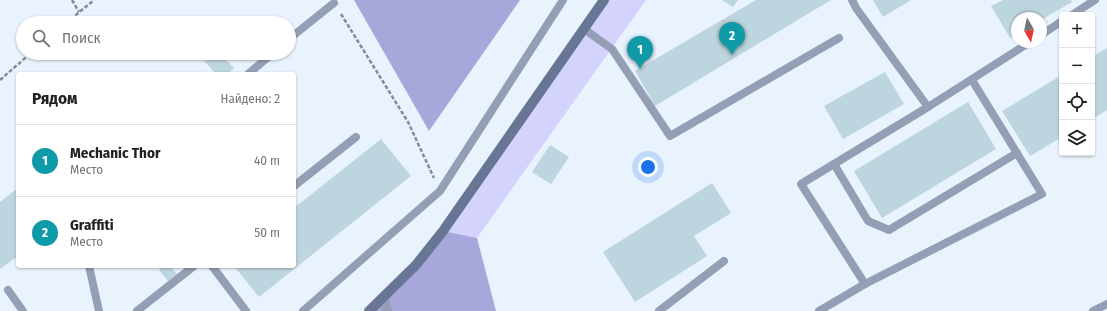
<!DOCTYPE html>
<html lang="ru">
<head>
<meta charset="utf-8">
<style>
  :root { --surface:#fff; --page:#f2f2f2; --text:#202124; --muted:#757577; --line:#e0e0e0; --accent:#207119 }
  body { margin:0; font-family:"Fira Sans Condensed",sans-serif; background:var(--page); color:var(--text) }
  .controls { position:absolute; right:12px; top:12px; display:grid; overflow:hidden; border-radius:4px; box-shadow:0 1px 3px #0004 }
  .controls button { width:36px; height:36px; display:grid; place-items:center; padding:0; border:0; border-bottom:1px solid var(--line); background:var(--surface); color:var(--text); font:20px sans-serif }
  .compass { position:absolute; left:1011px; top:12px; width:36px; height:36px; border-radius:50%; background:var(--surface); box-shadow:0 1px 3px #0004; rotate:171deg }
  .you { position:absolute; left:648px; top:167px; width:14px; height:14px; margin:-10px; border:3px solid #fff; border-radius:50%; background:#1a73e8; box-shadow:0 0 0 6px #1a73e833 }
  .badge { display:grid; place-items:center; width:26px; height:26px; border-radius:50%; background:var(--accent); color:#fff; font-size:13px; font-weight:700 }
  .pin { position:absolute; translate:-50% -33px; filter:drop-shadow(0 1px 2px #0008) }
  .pin::after { content:''; position:absolute; top:21px; width:14px; height:12px; background:inherit; clip-path:polygon(0 0,100% 0,50% 100%) }
  .list { margin:0; padding:0; list-style:none }
  h2 { display:flex; justify-content:space-between; align-items:center; height:52px; margin:0; padding:0 16px; font-size:17px }
  h2 small { font-size:13px; font-weight:400; color:var(--muted) }
  .list li { display:grid; grid-template-columns:26px 1fr auto; gap:12px; align-items:center; box-sizing:border-box; height:72px; padding:0 16px; border-top:1px solid var(--line) }
  .list b { display:block; font-size:15px; white-space:nowrap }
  .list p { margin:0; font-size:13px; white-space:nowrap; color:var(--muted) }
  .list em { font-size:13px; font-style:normal; color:var(--muted) }
  .icon { flex:none; width:22px; height:22px; fill:none; stroke:currentColor; stroke-width:2; stroke-linecap:round; stroke-linejoin:round }
  .map { position:relative; flex:none; width:1107px; height:311px; overflow:hidden }
  .search { position:absolute; background:var(--surface); box-shadow:0 1px 3px #0004; left:16px; top:16px; width:280px; height:44px; display:flex; align-items:center; gap:10px; box-sizing:border-box; padding:0 14px; border-radius:22px; color:var(--muted); font-size:15px }
  .panel { position:absolute; background:var(--surface); box-shadow:0 1px 3px #0004; left:16px; top:72px; width:280px; height:196px; border-radius:4px }
  .map>svg:first-child { display:block }
  .green { fill:#d3d3fe }
  .forest { fill:#a8a7dc }
  .building { fill:#bdd5de }
  .lines { fill:none; stroke-linecap:round; stroke-linejoin:round }
  .path { stroke:#848d95; stroke-width:2.5; stroke-dasharray:4 2; stroke-linecap:butt }
  .lane { stroke:#949eb4; stroke-width:8 }
  .street { stroke:#949eb4; stroke-width:10 }
  .secondary { stroke:#677695; stroke-width:10 }
</style>
</head>
<body>
<div class="map">
<svg width="1107" height="311" viewBox="0 0 1107 311">
  <rect width="100%" height="100%" fill="#e8f3fd"/>
  <!-- green -->
  <path class="green" d="M 604,0 L 646,0 L 477,238 L 443,231 Z"/>
  <!-- forest -->
  <g class="forest">
    <path d="M 354,0 L 520,0 L 429,131 Z"/>
    <path d="M 443,231 L 477,238 L 496,311 L 369,311 Z"/>
  </g>
  <!-- building -->
  <g class="building">
    <path d="M 722,0 L 738,0 L 733,7 Z"/>
    <path d="M 756,0 L 831,0 L 655,106 L 635,71 Z"/>
    <path d="M 873,0 L 911,0 L 883,17 Z"/>
    <path d="M 1003,0 L 1071,0 L 1072,2 L 1041,20 L 1041,18 L 1017,18 L 1017,34 L 1010,38 L 991,6 Z"/>
    <path d="M 1107,48 L 1107,110 L 1092,119 L 1092,57 Z"/>
    <path d="M 201,53 L 219,53 L 234,68 L 228,74 L 216,74 L 199,55 Z"/>
    <path d="M 237,53 L 253,53 L 244,61 Z"/>
    <path d="M 885,72 L 904,104 L 843,139 L 824,106 Z"/>
    <path d="M 1062,75 L 1062,137 L 1030,156 L 1002,111 Z"/>
    <path d="M 968,102 L 996,149 L 882,218 L 854,171 Z"/>
    <path d="M 381,139 L 411,176 L 259,297 L 234,266 L 294,266 L 294,208 Z"/>
    <path d="M 550,145 L 569,157 L 551,184 L 532,172 Z"/>
    <path d="M 712,183 L 731,213 L 694,236 L 707,256 L 635,302 L 603,252 Z"/>
    <path d="M 18,188 L 18,256 L 0,269 L 0,202 Z"/>
    <path d="M 163,266 L 170,266 L 177,274 L 168,281 L 159,270 Z"/>
  </g>
  <g class="lines">
    <!-- path -->
    <g class="path">
      <path d="M 72,0 L 79,12"/>
      <path d="M 341,14 L 408,122 L 434,178"/>
      <path d="M 66,23 L 94,0"/>
      <path d="M 0,80 L 31,53"/>
    </g>
    <!-- lane -->
    <g class="lane">
      <path d="M 852,0 L 856,8 L 928,107 L 1030,42"/>
      <path d="M 1072,15 L 1095,0"/>
      <path d="M 584,29 L 612,49 L 670,136 L 839,38"/>
      <path d="M 1041,35 L 1062,21"/>
      <path d="M 289,39 L 334,3"/>
      <path d="M 248,74 L 273,53"/>
      <path d="M 834,164 L 868,221 L 889,230 L 1017,153"/>
      <path d="M 294,186 L 356,137"/>
      <path d="M 89,266 L 99,311"/>
      <path d="M 212,266 L 246,311"/>
      <path d="M 865,284 L 801,184 L 928,107"/>
      <path d="M 8,290 L 23,311"/>
      <path d="M 137,311 L 194,266"/>
      <path d="M 303,311 L 440,191 L 563,0"/>
      <path d="M 659,311 L 724,261"/>
      <path d="M 819,311 L 865,284 L 1042,194 L 972,80"/>
      <path d="M 1093,311 L 1107,304"/>
    </g>
    <!-- street -->
    <path class="street" d="M 383,298 L 387,311"/>
    <!-- secondary -->
    <path class="secondary" d="M 369,311 L 416,265 L 443,231 L 604,0"/>
  </g>
</svg>
<div class="controls">
<button>+</button>
<button>−</button>
<button><svg class="icon" aria-label="locate" viewBox="0 0 24 24"><circle cx="12" cy="12" r="6"/><path d="M12 2v4M12 18v4M2 12h4M18 12h4"/></svg></button>
<button><svg class="icon" aria-label="layers" viewBox="0 0 24 24"><path d="M12 4l9 5-9 5-9-5zM3 14l9 5 9-5"/></svg></button>
</div>
<svg class="compass" viewBox="-18 -18 36 36"><path d="M0-13l5 13h-10z" fill="#e53935"/><path d="M0 13l5-13h-10z" fill="#757577"/></svg>
<div class="you"></div>
<div class="pin badge" style="left:640px;top:69px;background:#0f9aa8">1</div>
<div class="pin badge" style="left:732px;top:55px;background:#0f9aa8">2</div>
<div class="search"><svg class="icon" aria-label="search" viewBox="0 0 24 24"><circle cx="10" cy="10" r="6"/><path d="M15 15l6 6"/></svg>Поиск</div>
<section class="panel">
<h2>Рядом<small>Найдено: 2</small></h2>
<ul class="list">
<li><span class="badge" style="background:#0f9aa8">1</span><div><b>Mechanic Thor</b><p>Место</p></div><em>40 m</em></li>
<li><span class="badge" style="background:#0f9aa8">2</span><div><b>Graffiti</b><p>Место</p></div><em>50 m</em></li>
</ul>
</section>
</div>
</body>
</html>
